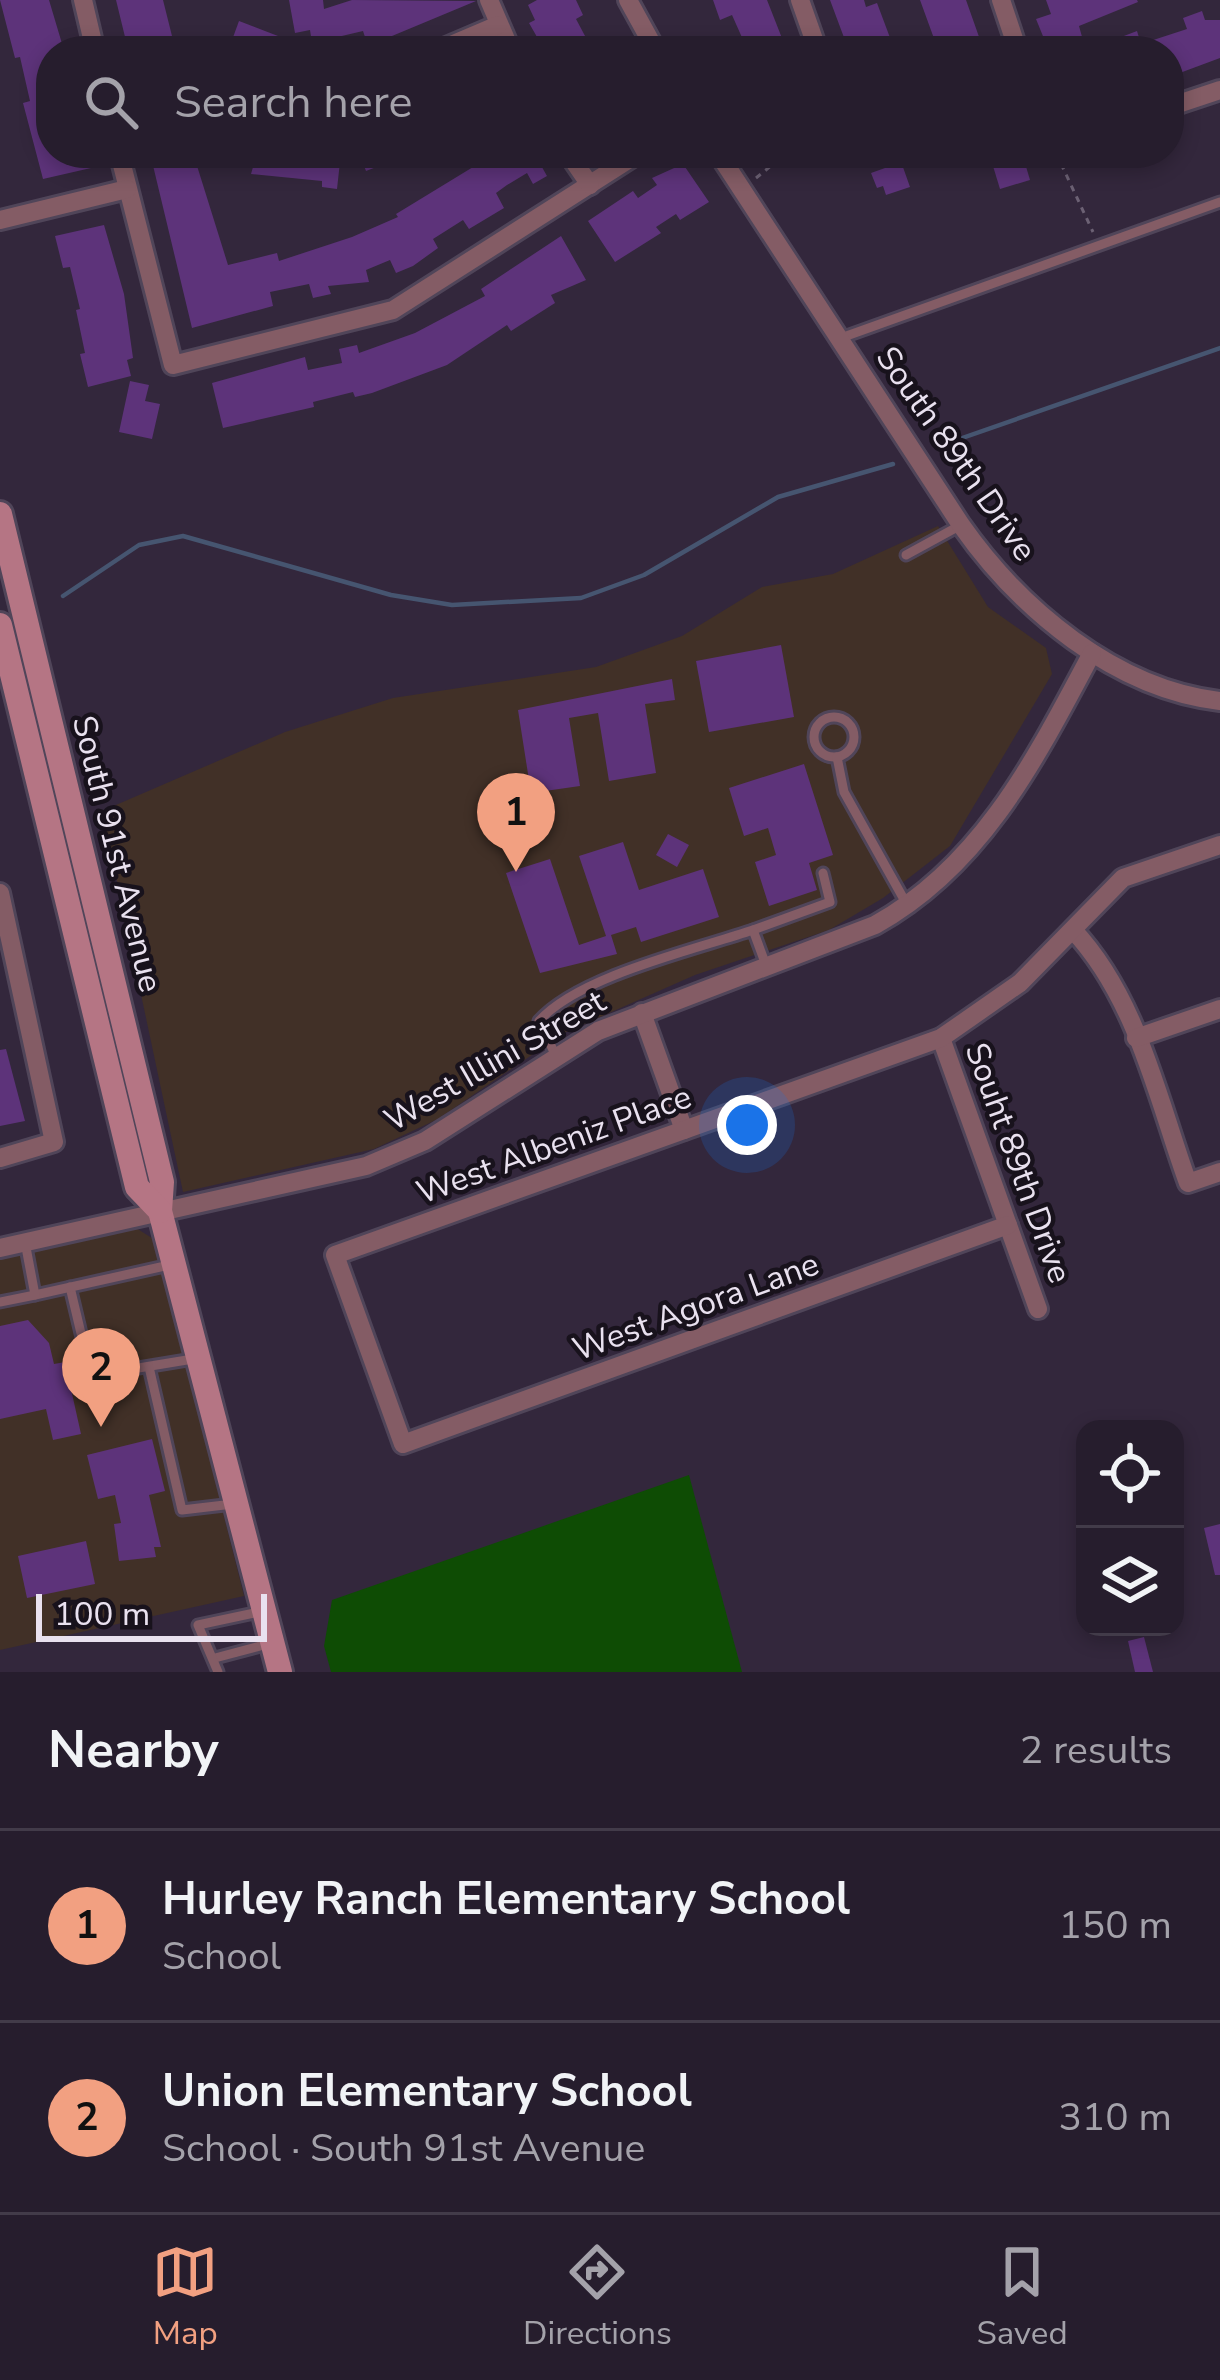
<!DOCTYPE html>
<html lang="en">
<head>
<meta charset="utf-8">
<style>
  :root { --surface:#261d2d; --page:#322a39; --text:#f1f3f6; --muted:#a4a2aa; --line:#423b49; --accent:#f2a081 }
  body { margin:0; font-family:"Nunito Sans",sans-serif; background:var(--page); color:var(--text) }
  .controls { position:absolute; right:36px; bottom:36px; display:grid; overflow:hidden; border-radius:24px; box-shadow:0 6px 18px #0003 }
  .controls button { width:108px; height:108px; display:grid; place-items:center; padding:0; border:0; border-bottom:3px solid var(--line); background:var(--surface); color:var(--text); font:60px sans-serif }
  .scale { position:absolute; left:36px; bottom:30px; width:231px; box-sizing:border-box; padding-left:12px; border:6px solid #e9e1ef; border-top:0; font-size:33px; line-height:42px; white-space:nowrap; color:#e9e1ef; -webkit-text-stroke:9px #18121c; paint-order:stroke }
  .you { position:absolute; left:747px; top:1125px; width:42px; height:42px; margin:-30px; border:9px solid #fff; border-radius:50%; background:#1a73e8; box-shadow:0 0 0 18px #1a73e833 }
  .badge { display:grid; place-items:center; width:78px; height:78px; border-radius:50%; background:var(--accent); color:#111; font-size:39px; font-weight:700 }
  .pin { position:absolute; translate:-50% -99px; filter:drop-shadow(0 3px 6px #0008) }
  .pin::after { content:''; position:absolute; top:63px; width:42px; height:36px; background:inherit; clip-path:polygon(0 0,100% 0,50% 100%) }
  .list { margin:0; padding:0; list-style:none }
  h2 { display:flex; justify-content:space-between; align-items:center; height:156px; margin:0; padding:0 48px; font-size:51px }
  h2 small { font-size:39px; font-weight:400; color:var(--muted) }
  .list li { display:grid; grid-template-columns:78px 1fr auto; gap:36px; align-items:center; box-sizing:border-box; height:192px; padding:0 48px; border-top:3px solid var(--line) }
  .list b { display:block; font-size:45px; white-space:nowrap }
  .list p { margin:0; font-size:39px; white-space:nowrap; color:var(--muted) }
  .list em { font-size:39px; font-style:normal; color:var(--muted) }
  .icon { flex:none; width:66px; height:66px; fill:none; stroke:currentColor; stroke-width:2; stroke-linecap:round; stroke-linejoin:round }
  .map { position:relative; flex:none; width:1220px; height:1672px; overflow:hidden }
  .search { position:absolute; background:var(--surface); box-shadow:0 6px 18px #0003; left:36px; right:36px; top:36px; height:132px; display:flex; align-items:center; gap:30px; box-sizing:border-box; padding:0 42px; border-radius:48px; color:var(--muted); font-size:45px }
  .sheet { height:540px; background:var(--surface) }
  nav { display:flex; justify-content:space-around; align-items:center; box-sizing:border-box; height:168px; border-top:3px solid var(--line); background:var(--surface); font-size:33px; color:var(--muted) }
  nav a { display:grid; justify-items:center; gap:6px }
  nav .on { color:var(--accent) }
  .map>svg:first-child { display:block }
  .education { fill:#413027 }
  .green { fill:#0e4c04 }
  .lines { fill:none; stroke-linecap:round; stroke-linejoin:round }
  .stream { stroke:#465570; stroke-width:4.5 }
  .building { fill:#5d337a }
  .service-casing { stroke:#504559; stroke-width:15 }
  .minor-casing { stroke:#504559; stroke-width:24 }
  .secondary-casing { stroke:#504559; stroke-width:30 }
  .path { stroke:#6c6174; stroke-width:3; stroke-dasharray:6 6; stroke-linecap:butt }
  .service { stroke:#845c65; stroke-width:9 }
  .minor { stroke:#845c65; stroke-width:18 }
  .secondary { stroke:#b57584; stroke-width:24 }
  .labels { text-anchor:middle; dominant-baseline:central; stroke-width:9; stroke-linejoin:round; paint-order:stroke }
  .street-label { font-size:33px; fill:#e9e1ef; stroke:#18121c }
</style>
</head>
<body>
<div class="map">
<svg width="1220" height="1672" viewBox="0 0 1220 1672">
  <rect width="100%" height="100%" fill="#33273c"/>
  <!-- education -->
  <g class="education">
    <path d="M 938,526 L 988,607 L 1046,648 L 1052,674 L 950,846 L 883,898 L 829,930 L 695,975 L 564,1033 L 438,1119 L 374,1149 L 183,1192 L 102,811 L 285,732 L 393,698 L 596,667 L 682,636 L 762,587 L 833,574 Z"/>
    <path d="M 136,1228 L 155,1240 L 244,1596 L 0,1650 L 0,1258 Z"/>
  </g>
  <!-- green -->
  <path class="green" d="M 689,1475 L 742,1672 L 331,1672 L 324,1646 L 332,1600 Z"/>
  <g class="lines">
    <!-- stream -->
    <g class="stream">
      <path d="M 945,444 L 1220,348"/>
      <path d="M 63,596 L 139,545 L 183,536 L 391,595 L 452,605 L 581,598 L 644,575 L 778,497 L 893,464"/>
    </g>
  </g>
  <!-- building -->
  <g class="building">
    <path d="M 0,0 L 49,0 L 63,47 L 51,49 L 51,153 L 88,153 L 91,168 L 43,179 L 23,103 L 30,101 L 20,57 L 15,58 Z"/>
    <path d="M 116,0 L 163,0 L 175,48 L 108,51 L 108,46 L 126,41 Z"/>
    <path d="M 289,0 L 323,0 L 324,9 L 352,0 L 476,1 L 368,46 L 363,31 L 312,43 L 310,30 L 295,33 Z"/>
    <path d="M 537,0 L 576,0 L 583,15 L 576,19 L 593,51 L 545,51 L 529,23 L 535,20 L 528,5 Z"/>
    <path d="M 713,0 L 767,0 L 787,51 L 748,51 L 732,15 L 720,20 Z"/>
    <path d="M 830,0 L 864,0 L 866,7 L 877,3 L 895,51 L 849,51 Z"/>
    <path d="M 920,0 L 966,0 L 984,51 L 950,51 L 946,40 L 936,44 Z"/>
    <path d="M 1046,0 L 1137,0 L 1138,2 L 1079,26 L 1086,51 L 1049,51 L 1036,19 L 1051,14 Z"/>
    <path d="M 1202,11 L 1205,20 L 1220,20 L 1220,58 L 1169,77 L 1169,51 L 1120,51 L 1116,39 L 1137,31 L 1141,44 L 1187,29 L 1183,18 Z"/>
    <path d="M 239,21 L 278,36 L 272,51 L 228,51 Z"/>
    <path d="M 150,153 L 193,153 L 228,265 L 277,253 L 279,261 L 352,237 L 398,217 L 396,214 L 496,153 L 534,153 L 547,176 L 533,184 L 527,173 L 507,185 L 496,193 L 504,208 L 469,229 L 463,220 L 433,239 L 438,248 L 413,266 L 396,273 L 390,260 L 366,270 L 369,282 L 328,286 L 331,294 L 313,298 L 309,284 L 270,292 L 273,306 L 192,328 Z"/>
    <path d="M 257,153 L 341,153 L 337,189 L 322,187 L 322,181 L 251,174 Z"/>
    <path d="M 359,153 L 410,153 L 410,154 L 366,171 Z"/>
    <path d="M 880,153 L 898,153 L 910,187 L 886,195 L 883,186 L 877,188 L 871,173 L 885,168 Z"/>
    <path d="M 989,153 L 1022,153 L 1030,180 L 1000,189 Z"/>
    <path d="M 683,164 L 709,202 L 680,220 L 676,214 L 656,227 L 661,233 L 615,262 L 588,221 L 633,191 L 638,198 L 657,185 L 652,178 Z"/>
    <path d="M 104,225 L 124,294 L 133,358 L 127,360 L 131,376 L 88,387 L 80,354 L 85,353 L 76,310 L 80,309 L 70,267 L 63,268 L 55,236 Z"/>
    <path d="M 561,236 L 586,280 L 551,295 L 555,303 L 511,331 L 507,325 L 447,365 L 372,393 L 355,397 L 353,392 L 313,402 L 314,407 L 223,428 L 212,383 L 305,357 L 308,370 L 342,363 L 339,349 L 357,345 L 359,353 L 415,333 L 485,296 L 481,289 Z"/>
    <path d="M 130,381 L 149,385 L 145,401 L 160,404 L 152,439 L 119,432 Z"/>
    <path d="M 781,645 L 794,717 L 709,732 L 696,661 Z"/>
    <path d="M 672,679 L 675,700 L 645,704 L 656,773 L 609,781 L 598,713 L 569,718 L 580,786 L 531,793 L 518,710 Z"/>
    <path d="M 804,764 L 833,855 L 809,863 L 817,890 L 769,906 L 755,862 L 776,855 L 768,828 L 744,836 L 729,788 Z"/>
    <path d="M 668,834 L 689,845 L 677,867 L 656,855 Z"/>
    <path d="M 623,842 L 639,890 L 703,869 L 719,917 L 641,942 L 636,927 L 611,935 L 617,954 L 540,973 L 506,873 L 550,859 L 579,945 L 606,936 L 579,856 Z"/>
    <path d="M 6,1049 L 25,1121 L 0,1126 L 0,1050 Z"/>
    <path d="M 28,1320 L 49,1343 L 54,1364 L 65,1362 L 81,1434 L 53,1440 L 46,1409 L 0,1419 L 0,1326 Z"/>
    <path d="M 152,1439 L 165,1491 L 149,1495 L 161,1547 L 154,1547 L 156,1557 L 119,1561 L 114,1524 L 121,1523 L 115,1495 L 98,1499 L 87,1455 Z"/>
    <path d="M 1220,1524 L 1220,1575 L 1215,1575 L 1204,1528 Z"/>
    <path d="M 86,1541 L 95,1584 L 27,1598 L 18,1556 Z"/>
    <path d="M 1144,1637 L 1153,1672 L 1135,1672 L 1128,1641 Z"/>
  </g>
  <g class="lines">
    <!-- service casing -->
    <g class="service-casing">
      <g id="service">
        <path d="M 838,339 L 1220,202"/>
        <path d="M 906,555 L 961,525"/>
        <circle cx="834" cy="737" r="20"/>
        <path d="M 837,757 L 844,792 L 906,903"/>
        <path d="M 753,930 L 830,902 L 823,873"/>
        <path d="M 555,1054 L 539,1021 C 579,976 694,950 753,930 L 767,968"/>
        <path d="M 70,1287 L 89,1367 L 96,1375 L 193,1359"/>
        <path d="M 35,1295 L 174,1264"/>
        <path d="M 0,1302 L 35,1295 L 25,1242"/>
        <path d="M 149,1367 L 182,1510 L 233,1504"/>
        <path d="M 215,1658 L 268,1644"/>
        <path d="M 218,1672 L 198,1625 L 264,1611"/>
      </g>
    </g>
    <!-- minor casing -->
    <g class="minor-casing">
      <g id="minor">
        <path d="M 83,0 L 95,51"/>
        <path d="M 489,0 L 511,51"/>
        <path d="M 628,0 L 656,51"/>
        <path d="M 800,0 L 818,51"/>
        <path d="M 1001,0 L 1018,51"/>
        <path d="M 437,51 L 498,25"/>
        <path d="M 1169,107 L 1220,90"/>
        <path d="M 119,153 L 173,365 L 393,310 L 639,153"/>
        <path d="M 568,153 L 590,185"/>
        <path d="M 718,153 L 961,525 C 1020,609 1115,689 1220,701"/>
        <path d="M 0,220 L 127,189"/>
        <path d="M 0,893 L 54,1142 L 0,1158"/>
        <path d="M 1073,930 C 1137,998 1157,1097 1188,1183 L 1220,1172"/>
        <path d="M 642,1013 L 684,1130"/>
        <path d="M 941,1038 L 1038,1309"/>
        <path d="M 1136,1038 L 1220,1009"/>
        <path d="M 1008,1225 L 403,1444 L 335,1255 L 941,1038 L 1020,983 L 1123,878 L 1220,845"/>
        <path d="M 0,1248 L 366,1166 L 425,1141 L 598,1031 L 875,925 C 982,866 1036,758 1092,653"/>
      </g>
    </g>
    <!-- secondary casing -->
    <g class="secondary-casing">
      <g id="secondary">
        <path d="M 0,514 L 162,1182 L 160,1211 L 280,1672"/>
        <path d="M 0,625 L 137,1187 L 160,1211"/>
      </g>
    </g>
    <!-- path -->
    <g class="path">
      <path d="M 1056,153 L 1093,232"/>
      <path d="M 756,178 L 787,153"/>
    </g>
    <!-- service -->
    <use href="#service" class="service"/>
    <!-- minor -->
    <use href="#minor" class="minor"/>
    <!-- secondary -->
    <use href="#secondary" class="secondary"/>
  </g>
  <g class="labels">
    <!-- street labels -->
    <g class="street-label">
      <text transform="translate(956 454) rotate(55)">South 89th Drive</text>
      <text transform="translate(117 854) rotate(76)">South 91st Avenue</text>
      <text transform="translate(495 1061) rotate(-30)">West Illini Street</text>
      <text transform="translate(554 1145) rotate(-20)">West Albeniz Place</text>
      <text transform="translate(1018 1163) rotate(70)">Souht 89th Drive</text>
      <text transform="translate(696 1307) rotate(-20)">West Agora Lane</text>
    </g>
  </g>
</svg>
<div class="controls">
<button><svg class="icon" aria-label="locate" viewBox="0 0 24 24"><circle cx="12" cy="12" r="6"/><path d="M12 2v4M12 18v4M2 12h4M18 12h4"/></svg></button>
<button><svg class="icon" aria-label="layers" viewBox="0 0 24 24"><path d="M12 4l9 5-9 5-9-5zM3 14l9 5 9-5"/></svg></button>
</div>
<div class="scale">100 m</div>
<div class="you"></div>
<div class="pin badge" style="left:516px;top:872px">1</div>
<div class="pin badge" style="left:101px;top:1427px">2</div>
<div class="search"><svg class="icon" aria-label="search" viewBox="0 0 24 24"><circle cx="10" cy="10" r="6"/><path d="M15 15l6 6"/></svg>Search here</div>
</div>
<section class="sheet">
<h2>Nearby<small>2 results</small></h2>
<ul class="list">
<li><span class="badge">1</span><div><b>Hurley Ranch Elementary School</b><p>School</p></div><em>150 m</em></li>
<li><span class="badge">2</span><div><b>Union Elementary School</b><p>School · South 91st Avenue</p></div><em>310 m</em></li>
</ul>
</section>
<nav>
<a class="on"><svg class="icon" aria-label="map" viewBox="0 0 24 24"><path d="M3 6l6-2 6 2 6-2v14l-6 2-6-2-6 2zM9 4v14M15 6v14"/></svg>Map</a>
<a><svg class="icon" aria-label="directions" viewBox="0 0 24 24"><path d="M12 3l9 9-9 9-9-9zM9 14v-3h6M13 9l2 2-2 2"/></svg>Directions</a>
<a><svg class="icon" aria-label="saved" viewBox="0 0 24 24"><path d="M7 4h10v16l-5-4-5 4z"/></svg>Saved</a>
</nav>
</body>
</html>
